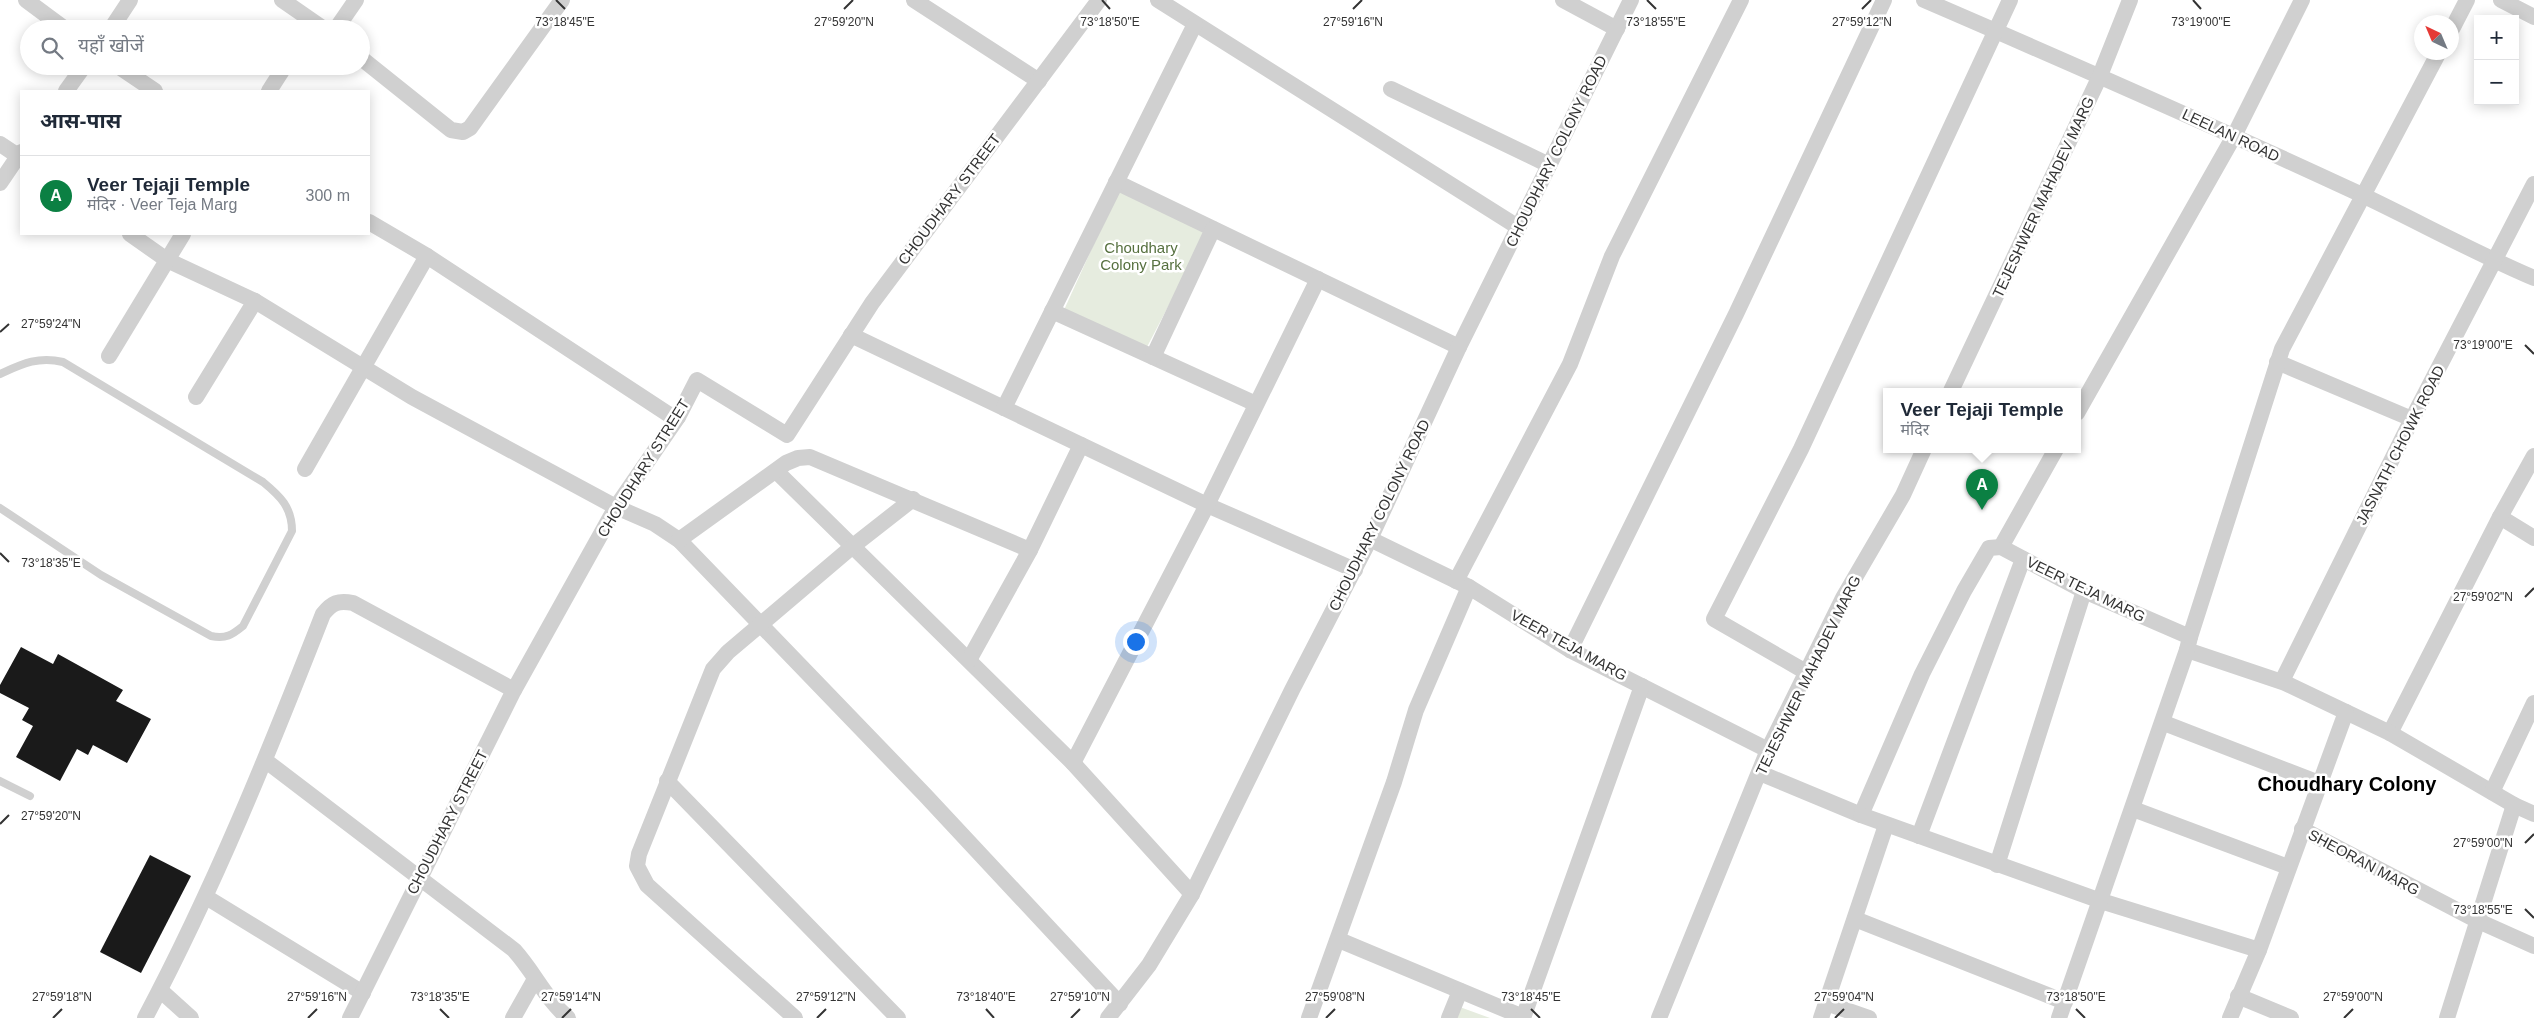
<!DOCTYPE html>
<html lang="hi">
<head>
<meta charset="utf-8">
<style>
  :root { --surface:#fff; --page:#f2f2f3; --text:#1f2937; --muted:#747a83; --line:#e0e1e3; --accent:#0b8043 }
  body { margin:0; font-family:Arial,"Noto Sans Devanagari",sans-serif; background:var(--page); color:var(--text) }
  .controls { position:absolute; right:15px; top:15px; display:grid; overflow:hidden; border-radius:0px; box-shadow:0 2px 12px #0003 }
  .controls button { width:45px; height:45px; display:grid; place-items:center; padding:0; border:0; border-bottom:1px solid var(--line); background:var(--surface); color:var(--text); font:25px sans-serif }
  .compass { position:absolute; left:2414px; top:15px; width:45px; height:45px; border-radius:50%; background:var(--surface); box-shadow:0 2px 12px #0003; rotate:316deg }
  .you { position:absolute; left:1135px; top:641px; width:18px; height:18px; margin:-12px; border:4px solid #fff; border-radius:50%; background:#1a73e8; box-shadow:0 0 0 8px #1a73e833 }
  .badge { display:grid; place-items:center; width:32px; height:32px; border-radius:50%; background:var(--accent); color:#fff; font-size:16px; font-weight:700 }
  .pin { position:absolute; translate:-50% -41px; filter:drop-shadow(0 1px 2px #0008) }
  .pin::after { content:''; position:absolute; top:26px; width:18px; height:15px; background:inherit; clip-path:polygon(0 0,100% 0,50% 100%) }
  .popup { position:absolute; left:1883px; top:388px; width:198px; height:65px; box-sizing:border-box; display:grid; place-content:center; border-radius:0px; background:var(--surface); filter:drop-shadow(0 1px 4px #0005); font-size:16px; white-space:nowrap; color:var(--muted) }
  .popup b { font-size:19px; color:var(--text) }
  .popup::after { content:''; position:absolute; left:50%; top:100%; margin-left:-10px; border:10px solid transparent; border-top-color:var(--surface) }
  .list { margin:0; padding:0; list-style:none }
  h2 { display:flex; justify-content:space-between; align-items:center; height:65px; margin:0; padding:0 20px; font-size:21px }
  h2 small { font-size:16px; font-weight:400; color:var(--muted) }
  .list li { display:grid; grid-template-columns:32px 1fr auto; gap:15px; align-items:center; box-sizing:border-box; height:80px; padding:0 20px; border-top:1px solid var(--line) }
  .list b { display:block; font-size:19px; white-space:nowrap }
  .list p { margin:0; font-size:16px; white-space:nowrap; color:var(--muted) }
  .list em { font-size:16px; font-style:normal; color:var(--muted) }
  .icon { flex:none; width:28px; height:28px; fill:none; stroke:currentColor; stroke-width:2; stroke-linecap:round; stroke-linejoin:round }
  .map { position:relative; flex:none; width:2534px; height:1018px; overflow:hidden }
  .search { position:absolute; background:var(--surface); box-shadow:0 2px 12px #0003; left:20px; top:20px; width:350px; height:55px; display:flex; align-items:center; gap:12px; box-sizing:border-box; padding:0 18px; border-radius:28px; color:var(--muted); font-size:19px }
  .panel { position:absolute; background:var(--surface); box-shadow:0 2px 12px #0003; left:20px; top:90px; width:350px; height:145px; border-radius:0px }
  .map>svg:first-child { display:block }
  .green { fill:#e6ecdf }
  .building { fill:#1a1a1a }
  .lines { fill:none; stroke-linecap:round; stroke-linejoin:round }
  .lane { stroke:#d0d0d0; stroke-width:8 }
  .street { stroke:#d0d0d0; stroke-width:16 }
  .ticks { fill:none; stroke:#333; stroke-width:2 }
  .labels { text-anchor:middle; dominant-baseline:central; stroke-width:5; stroke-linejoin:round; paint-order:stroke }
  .street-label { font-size:15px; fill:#333; stroke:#fff }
  .park-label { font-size:15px; fill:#56703f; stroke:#fff }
  .district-label { font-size:20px; font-weight:bold; fill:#000; stroke:#fff }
  .ticks-label { font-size:12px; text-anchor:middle; fill:#333; stroke:#fff; stroke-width:5; stroke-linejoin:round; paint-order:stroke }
</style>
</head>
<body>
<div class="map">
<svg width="2534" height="1018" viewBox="0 0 2534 1018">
  <rect width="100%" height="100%" fill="#fff"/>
  <!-- green -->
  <g class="green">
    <path d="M 1118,191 L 1207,232 L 1147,347 L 1064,310 Z"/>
    <path d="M 1457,1006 L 1490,1018 L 1452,1018 Z"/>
  </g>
  <!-- building -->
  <g class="building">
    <path d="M 21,647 L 53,664 L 58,654 L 123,690 L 116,701 L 151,719 L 127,763 L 93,745 L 88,755 L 77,749 L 60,781 L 16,757 L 33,726 L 22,720 L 29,708 L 0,693 L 0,685 Z"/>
    <path d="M 150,855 L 191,876 L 141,973 L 100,952 Z"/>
  </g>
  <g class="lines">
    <!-- lane -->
    <g class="lane">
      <path d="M 0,374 C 22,364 38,356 63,362 L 263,482 C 280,496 292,507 292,531 L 243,626 C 232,635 226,639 211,636 L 101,575 L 0,508"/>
      <path d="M 0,781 L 30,796"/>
    </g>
    <!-- street -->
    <g class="street">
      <path d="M 26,0 L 65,29"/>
      <path d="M 282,0 L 324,29"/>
      <path d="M 914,0 L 1039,81"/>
      <path d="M 1158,0 L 1518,227"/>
      <path d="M 1563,0 L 1617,29"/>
      <path d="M 1924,0 C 2070,63 2216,127 2360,194 C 2419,222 2475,253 2534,278"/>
      <path d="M 2501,0 L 2534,17"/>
      <path d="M 111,29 L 130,0"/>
      <path d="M 336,29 L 356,0"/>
      <path d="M 2452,29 L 2467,0"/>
      <path d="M 361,58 L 451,130 L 463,132 L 470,128 L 562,0"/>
      <path d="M 118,66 L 155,91"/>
      <path d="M 1391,89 L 1549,165"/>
      <path d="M 66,91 L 84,66"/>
      <path d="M 269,91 L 285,66"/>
      <path d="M 0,144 L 21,158"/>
      <path d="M 1116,182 L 1459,347"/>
      <path d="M 0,183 L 21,152"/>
      <path d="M 369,222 L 427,256 L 668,414 L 678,417"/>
      <path d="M 130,234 L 167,260 L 255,301 L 412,397 L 616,507 L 655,524 L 679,540 L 925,795 L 1120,1004"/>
      <path d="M 1052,311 L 1256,404"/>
      <path d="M 851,335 L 1207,505 L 1355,570"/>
      <path d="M 109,356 L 183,234"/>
      <path d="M 1153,357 L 1213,229"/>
      <path d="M 2277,362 L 2412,419"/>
      <path d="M 1951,391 L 2099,78 L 2130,0"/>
      <path d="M 196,397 L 255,301"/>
      <path d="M 1004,408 L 1195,24"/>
      <path d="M 2077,413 L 2234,136 L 2302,0"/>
      <path d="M 305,469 L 427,256"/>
      <path d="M 776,471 L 1073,763 L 1192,894"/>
      <path d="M 2500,517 L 2534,538"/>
      <path d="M 1370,539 L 1469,587 L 1570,650 L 1768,750"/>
      <path d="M 679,540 L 786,463 L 798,458 L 810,457 L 1030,550"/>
      <path d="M 2001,547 L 2056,449"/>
      <path d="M 1456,581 L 1570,364 L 1612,256 L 1741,0"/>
      <path d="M 2190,637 L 2282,349 L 2439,52"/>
      <path d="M 1570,650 L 1736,314 L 1884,0"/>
      <path d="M 969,660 L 1030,550 L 1081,445"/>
      <path d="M 1806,672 L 1714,619 L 1801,449 L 2010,0"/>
      <path d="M 2282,681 L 2412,419 L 2534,184"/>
      <path d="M 2164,723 L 2319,783"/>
      <path d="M 2390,733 L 2500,517 L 2534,456"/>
      <path d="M 266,761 L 514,950 C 534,972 545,998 568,1018"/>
      <path d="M 1073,763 L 1207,505 L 1318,279"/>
      <path d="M 1760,773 L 1861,815 L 1922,674 L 1964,591 L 1989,548 L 2001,547 L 2084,591 L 2190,637 L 2187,650 L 2285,683 L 2390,733 L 2514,805 L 2534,814"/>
      <path d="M 667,781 L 898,1018"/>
      <path d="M 2492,792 L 2534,703"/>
      <path d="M 2133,809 L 2288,867"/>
      <path d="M 1861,815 L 2101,901 L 2259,950"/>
      <path d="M 2302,829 L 2476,920 L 2534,946"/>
      <path d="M 1919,836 L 2023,559"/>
      <path d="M 1997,865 L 2084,591"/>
      <path d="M 206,897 L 363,993"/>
      <path d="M 1855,919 L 2065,1002"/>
      <path d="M 1339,940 L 1523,1017"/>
      <path d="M 160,990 L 191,1018"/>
      <path d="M 2238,996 L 2291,1018"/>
      <path d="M 1826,1003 L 1869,1018"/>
      <path d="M 145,1018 C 214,888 269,752 323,614 C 332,603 338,600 353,603 L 514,690"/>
      <path d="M 350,1018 L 514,690 L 616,507 L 678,417 L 697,380 L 787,435 L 872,303 L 1099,0"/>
      <path d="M 513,1018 L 535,979"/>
      <path d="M 795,1018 L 647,885 L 637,866 L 639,854 L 713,669 L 728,652 L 853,546 L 913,499"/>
      <path d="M 1108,1018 L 1149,965 L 1192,894 L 1292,690 L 1370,539 L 1459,347 L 1631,0"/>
      <path d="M 1309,1018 L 1394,782 L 1416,710 L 1469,587"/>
      <path d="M 1449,1018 L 1460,991"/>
      <path d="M 1523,1018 L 1642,686"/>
      <path d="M 1659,1018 L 1768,750 L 1843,598 L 1903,495 L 1924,449"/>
      <path d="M 1821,1018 L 1886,825"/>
      <path d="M 2059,1018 L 2187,650"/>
      <path d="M 2230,1018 L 2259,950 L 2346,712"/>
      <path d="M 2447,1018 L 2514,805"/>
    </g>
  </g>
  <!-- ticks -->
  <path class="ticks" d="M 556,0 L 565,9M 1102,0 L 1110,9M 1647,0 L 1656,9M 2193,0 L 2201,9M 844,9 L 853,0M 1353,9 L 1362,0M 1862,9 L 1871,0M 0,332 L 9,324M 2525,345 L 2534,354M 0,553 L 9,562M 2525,597 L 2534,588M 0,824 L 9,815M 2525,843 L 2534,834M 2525,909 L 2534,918M 440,1009 L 449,1018M 986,1009 L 994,1018M 1531,1009 L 1540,1018M 2076,1009 L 2085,1018M 53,1018 L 62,1009M 308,1018 L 317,1009M 562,1018 L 571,1009M 817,1018 L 826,1009M 1071,1018 L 1080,1009M 1326,1018 L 1335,1009M 1835,1018 L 1844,1009M 2344,1018 L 2353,1009"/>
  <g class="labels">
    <!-- street labels -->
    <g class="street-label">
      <text transform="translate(2231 135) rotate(25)">LEELAN ROAD</text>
      <text transform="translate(1556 151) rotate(-64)">CHOUDHARY COLONY ROAD</text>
      <text transform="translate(2043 197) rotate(-65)">TEJESHWER MAHADEV MARG</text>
      <text transform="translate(949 199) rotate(-53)">CHOUDHARY STREET</text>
      <text transform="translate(2400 445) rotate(-63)">JASNATH CHOWK ROAD</text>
      <text transform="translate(643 468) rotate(-58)">CHOUDHARY STREET</text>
      <text transform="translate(1379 515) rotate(-64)">CHOUDHARY COLONY ROAD</text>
      <text transform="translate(2086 589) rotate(26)">VEER TEJA MARG</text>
      <text transform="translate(1569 645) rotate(29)">VEER TEJA MARG</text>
      <text transform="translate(1808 675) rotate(-64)">TEJESHWER MAHADEV MARG</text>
      <text transform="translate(447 822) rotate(-63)">CHOUDHARY STREET</text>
      <text transform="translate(2364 862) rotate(28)">SHEORAN MARG</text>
    </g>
    <!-- park labels -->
    <g class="park-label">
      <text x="1141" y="247">Choudhary<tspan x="1141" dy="17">Colony Park</tspan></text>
    </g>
    <!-- district labels -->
    <g class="district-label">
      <text x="2347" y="784">Choudhary Colony</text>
    </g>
  </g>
  <g class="ticks-label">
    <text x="844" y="26">27°59'20"N</text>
    <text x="1353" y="26">27°59'16"N</text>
    <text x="1862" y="26">27°59'12"N</text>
    <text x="565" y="26">73°18'45"E</text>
    <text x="1110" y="26">73°18'50"E</text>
    <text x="1656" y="26">73°18'55"E</text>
    <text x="2201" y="26">73°19'00"E</text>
    <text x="51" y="328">27°59'24"N</text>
    <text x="2483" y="349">73°19'00"E</text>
    <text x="51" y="567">73°18'35"E</text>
    <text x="2483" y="601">27°59'02"N</text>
    <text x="51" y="820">27°59'20"N</text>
    <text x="2483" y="847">27°59'00"N</text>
    <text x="2483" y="914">73°18'55"E</text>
    <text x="440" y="1001">73°18'35"E</text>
    <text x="986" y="1001">73°18'40"E</text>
    <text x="1531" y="1001">73°18'45"E</text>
    <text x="2076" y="1001">73°18'50"E</text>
    <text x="62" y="1001">27°59'18"N</text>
    <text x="317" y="1001">27°59'16"N</text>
    <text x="571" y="1001">27°59'14"N</text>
    <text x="826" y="1001">27°59'12"N</text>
    <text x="1080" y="1001">27°59'10"N</text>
    <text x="1335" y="1001">27°59'08"N</text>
    <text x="1844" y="1001">27°59'04"N</text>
    <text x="2353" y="1001">27°59'00"N</text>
  </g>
</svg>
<div class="controls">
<button>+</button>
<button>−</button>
</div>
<svg class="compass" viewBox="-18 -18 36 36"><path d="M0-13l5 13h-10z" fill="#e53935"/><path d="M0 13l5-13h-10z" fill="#747a83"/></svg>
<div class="you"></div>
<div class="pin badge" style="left:1982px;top:510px">A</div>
<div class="popup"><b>Veer Tejaji Temple</b>मंदिर</div>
<div class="search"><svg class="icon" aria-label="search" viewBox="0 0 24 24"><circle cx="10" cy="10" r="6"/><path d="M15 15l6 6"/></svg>यहाँ खोजें</div>
<section class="panel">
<h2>आस-पास<small></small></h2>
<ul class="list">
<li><span class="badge">A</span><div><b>Veer Tejaji Temple</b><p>मंदिर · Veer Teja Marg</p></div><em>300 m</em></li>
</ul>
</section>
</div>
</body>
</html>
